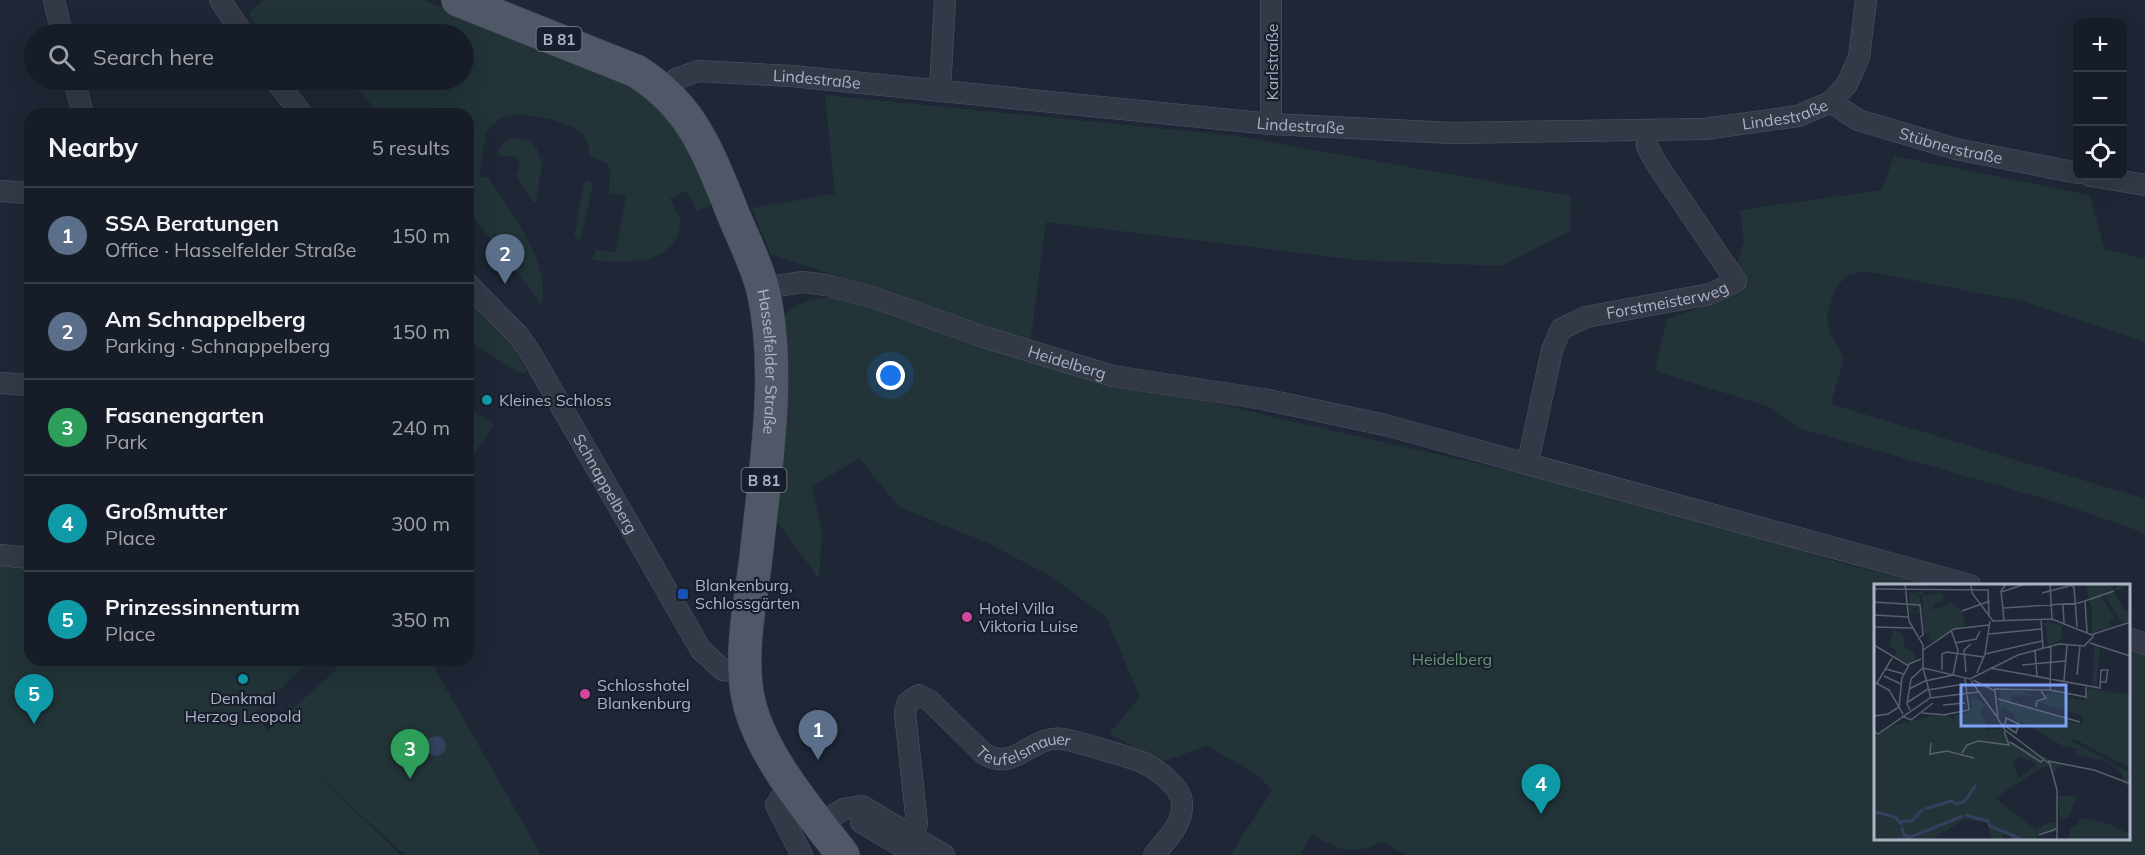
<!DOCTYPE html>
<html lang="en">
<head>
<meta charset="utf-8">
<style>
  :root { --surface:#171d28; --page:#242a34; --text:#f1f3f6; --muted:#9ea2a8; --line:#363b45; --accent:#7ea1f7 }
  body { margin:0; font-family:Mulish,sans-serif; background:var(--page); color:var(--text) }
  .controls { position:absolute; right:18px; top:18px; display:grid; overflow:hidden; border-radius:12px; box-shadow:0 6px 24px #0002 }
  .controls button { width:54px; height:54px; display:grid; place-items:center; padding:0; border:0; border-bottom:2px solid var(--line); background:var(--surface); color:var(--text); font:30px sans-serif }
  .you { position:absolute; left:891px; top:376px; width:21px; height:21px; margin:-15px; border:4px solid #fff; border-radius:50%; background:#1a73e8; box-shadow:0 0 0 9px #1a73e833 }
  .badge { display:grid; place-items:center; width:39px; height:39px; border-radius:50%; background:var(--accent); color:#fff; font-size:20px; font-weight:700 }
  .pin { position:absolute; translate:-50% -50px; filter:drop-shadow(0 2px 3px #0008) }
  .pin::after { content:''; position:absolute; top:32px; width:21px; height:18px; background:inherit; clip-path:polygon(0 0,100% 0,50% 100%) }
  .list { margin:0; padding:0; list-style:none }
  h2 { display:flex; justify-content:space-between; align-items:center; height:78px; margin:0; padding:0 24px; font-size:26px }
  h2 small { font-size:20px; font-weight:400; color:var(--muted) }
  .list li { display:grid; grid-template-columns:39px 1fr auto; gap:18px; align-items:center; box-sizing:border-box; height:96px; padding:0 24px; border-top:2px solid var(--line) }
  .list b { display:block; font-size:22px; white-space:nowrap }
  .list p { margin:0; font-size:20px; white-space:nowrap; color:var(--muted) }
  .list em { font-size:20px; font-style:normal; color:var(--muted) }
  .icon { flex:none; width:33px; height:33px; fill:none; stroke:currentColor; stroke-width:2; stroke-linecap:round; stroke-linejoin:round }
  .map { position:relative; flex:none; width:2145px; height:855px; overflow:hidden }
  .search { position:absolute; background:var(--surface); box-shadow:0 6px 24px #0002; left:24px; top:24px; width:450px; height:66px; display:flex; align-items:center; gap:15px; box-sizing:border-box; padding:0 21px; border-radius:33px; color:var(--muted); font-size:22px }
  .panel { position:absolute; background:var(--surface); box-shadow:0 6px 24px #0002; left:24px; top:108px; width:450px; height:558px; border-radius:18px }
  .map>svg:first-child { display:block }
  .green { fill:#223438; fill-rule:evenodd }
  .water { fill:#33405e }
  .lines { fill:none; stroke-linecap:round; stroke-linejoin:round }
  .minor-casing { stroke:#505665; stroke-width:22 }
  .primary-casing { stroke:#3c4250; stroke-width:34 }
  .minor { stroke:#333947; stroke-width:21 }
  .primary { stroke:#505867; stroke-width:33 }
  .culture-dot { fill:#0f9aa8; stroke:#181e2b; stroke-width:2 }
  .transit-dot { fill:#1a4fb4; stroke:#181e2b; stroke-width:2 }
  .hotel-dot { fill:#d1479c; stroke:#181e2b; stroke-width:2 }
  .labels { text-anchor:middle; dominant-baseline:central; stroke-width:4.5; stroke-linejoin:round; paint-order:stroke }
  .shield { fill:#181e2b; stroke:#808696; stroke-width:1.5 }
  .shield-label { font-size:15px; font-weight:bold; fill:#adb3c4 }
  .street-label { font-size:16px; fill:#adb3c4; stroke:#181e2b }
  .poi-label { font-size:16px; fill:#adb3c4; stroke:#181e2b; text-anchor:start }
  .park-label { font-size:16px; fill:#659374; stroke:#181e2b }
  .inset-river { fill:none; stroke:#33405e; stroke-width:3 }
  .inset-road { fill:none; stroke:#585f6f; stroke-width:1.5 }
  .view { fill:#7ea1f7; fill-opacity:0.15; stroke:#7ea1f7; stroke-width:3 }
  .inset-edge { fill:none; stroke:#adb3c4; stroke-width:3 }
</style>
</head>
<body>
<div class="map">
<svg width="2145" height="855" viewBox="0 0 2145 855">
  <rect width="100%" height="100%" fill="#1f2736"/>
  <!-- green -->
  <g class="green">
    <path d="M 263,0 L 423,0 L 568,56 L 625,81 L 648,97 L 683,131 L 713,204 L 680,219 C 681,265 626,264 592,260 L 596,250 L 616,252 L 626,196 L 609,193 L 610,170 L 606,163 L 590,156 C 589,148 587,140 582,134 C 570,121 521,110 504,117 C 497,120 491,126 486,132 L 479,177 L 488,177 C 510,213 550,259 542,304 L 468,210 L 468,114 L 380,114 L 349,80 L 464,80 L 464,34 L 260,34 L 249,13 ZM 687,191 L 696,211 L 680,219 L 670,198 Z"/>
    <path d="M 825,95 L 1236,136 L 1571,196 L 1570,231 L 1501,266 L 1357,260 L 1046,222 L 1031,336 L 1025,360 L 1527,475 L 1602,489 L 1848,565 L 1928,585 L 1875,585 L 1875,838 L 2128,838 L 2129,646 L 2145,653 L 2145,855 L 1407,855 L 1382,842 C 1351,855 1343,852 1312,835 L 1300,855 L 1230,855 L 1272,791 L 1259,776 L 1207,746 L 1164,761 L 1109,734 L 1140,697 L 1106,617 L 1050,576 L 988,543 L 899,507 L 859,458 L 812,487 L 822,532 L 819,579 L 772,514 L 782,319 C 795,301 814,300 835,296 L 841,277 L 771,255 L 752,208 L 835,194 Z"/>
    <path d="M 513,137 L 530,141 L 537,149 L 542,163 L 536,202 L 533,202 L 516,175 L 520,164 L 516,157 L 497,155 L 502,144 Z"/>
    <path d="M 1894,156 L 2090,195 L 2104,249 L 2145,259 L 2145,342 L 2022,301 L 1865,271 L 1847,275 L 1835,289 L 1827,315 L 1830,333 L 1844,357 L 1831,404 L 2145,499 L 2145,533 L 2059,503 L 1799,428 L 1770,407 L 1655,371 L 1667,319 L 1727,298 L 1744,241 L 1740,210 L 1882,190 Z"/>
    <path d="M 588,180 L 593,185 L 580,241 L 574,236 L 584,182 Z"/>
    <path d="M 468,297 L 507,337 L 528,373 L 520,373 L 468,341 Z"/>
    <path d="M 468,399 L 472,402 L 469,408 L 494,424 L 468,462 Z"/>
    <path d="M 0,560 L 30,563 L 30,660 L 310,660 L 256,712 L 267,731 L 333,673 L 342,660 L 430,660 L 541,855 L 405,855 L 297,757 L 401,855 L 0,855 Z"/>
  </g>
  <!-- water -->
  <circle class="water" cx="436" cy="746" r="10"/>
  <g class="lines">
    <!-- minor casing -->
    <g class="minor-casing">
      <g id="minor">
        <path d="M 54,0 L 62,34"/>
        <path d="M 220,0 L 243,34"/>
        <path d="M 74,80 L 83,114"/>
        <path d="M 275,80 L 302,114"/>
        <path d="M 940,90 L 945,0"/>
        <path id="s1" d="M 666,92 L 676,79 L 698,71 L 792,76 L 1271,124 L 1452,133 L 1705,129 L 1798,116 L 1831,102 L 1847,84 L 1859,57 L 1866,0"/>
        <path id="s2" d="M 1831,102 L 1858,120 L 1956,149 L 2078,173"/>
        <path d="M 1271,124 L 1271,0"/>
        <path d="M 2091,176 L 2145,185"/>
        <path d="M 0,191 L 30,193"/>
        <path id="s3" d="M 468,284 L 518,335 L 530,352 L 701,650 L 723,670 L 745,672"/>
        <path id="s4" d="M 762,288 L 803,282 L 827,285 L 878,299 L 984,337 L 1113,376 L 1263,399 L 1385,425 L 1970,585"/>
        <path d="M 0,383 L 30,385"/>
        <path id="s5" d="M 1528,462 L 1552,350 L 1561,329 L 1586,317 L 1710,294 L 1736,281 L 1656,163 L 1647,146 L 1647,132"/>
        <path d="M 0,555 L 30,558"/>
        <path d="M 2128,638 L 2145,644"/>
        <path d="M 790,784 L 776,805 L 802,855"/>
        <path d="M 861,822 L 916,855"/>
        <path d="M 819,824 L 844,809 L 862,806 L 944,855"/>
        <path id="s6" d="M 910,833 L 917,824 L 905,713 L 908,702 L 919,695 L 929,700 L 983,753 C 1015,774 1031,734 1063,739 C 1078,742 1134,758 1146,764 C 1159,771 1182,788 1182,804 C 1183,825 1166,840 1154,855"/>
      </g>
    </g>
    <!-- primary casing -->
    <g class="primary-casing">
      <g id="primary">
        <path id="s7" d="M 458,0 L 636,71 C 689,104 705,145 728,201 C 739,231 755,259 763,290 C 782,374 765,471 756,557 C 751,600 740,648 747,692 C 756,750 808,809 843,855"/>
      </g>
    </g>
    <!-- minor -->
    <use href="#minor" class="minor"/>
    <!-- primary -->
    <use href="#primary" class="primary"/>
  </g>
  <!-- markers -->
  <g class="culture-dot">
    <circle cx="487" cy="400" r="6"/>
    <circle cx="243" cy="679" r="6"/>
  </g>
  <rect class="transit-dot" x="677" y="588" width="12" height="12" rx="3"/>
  <g class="hotel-dot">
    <circle cx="967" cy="617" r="6"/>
    <circle cx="585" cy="694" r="6"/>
  </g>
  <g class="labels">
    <!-- shield labels -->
    <g class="shield">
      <rect x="536.5" y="27" width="45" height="24" rx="4.5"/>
      <rect x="741.5" y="468" width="45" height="24" rx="4.5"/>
    </g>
    <g class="shield-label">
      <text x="559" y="39">B 81</text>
      <text x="764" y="480">B 81</text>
    </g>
    <!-- street labels -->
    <g class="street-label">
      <text transform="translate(1272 62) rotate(-90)">Karlstraße</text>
      <text stroke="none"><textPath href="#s1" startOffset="159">Lindestraße</textPath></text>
      <text stroke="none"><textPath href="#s1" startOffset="1131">Lindestraße</textPath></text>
      <text stroke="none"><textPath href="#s1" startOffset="645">Lindestraße</textPath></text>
      <text stroke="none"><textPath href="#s2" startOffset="129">Stübnerstraße</textPath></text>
      <text stroke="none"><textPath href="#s5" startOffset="248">Forstmeisterweg</textPath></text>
      <text stroke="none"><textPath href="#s7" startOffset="522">Hasselfelder Straße</textPath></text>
      <text stroke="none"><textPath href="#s4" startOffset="318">Heidelberg</textPath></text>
      <text stroke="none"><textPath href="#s3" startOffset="244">Schnappelberg</textPath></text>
      <text stroke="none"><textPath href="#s6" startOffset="278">Teufelsmauer</textPath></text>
    </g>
    <!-- poi labels -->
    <g class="poi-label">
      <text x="499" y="400">Kleines Schloss</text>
      <text x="695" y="585">Blankenburg,<tspan x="695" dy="18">Schlossgärten</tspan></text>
      <text x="979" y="608">Hotel Villa<tspan x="979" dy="18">Viktoria Luise</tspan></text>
      <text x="597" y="685">Schlosshotel<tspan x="597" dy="18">Blankenburg</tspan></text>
      <text x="243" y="698" text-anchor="middle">Denkmal<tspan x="243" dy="18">Herzog Leopold</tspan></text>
    </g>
    <!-- park labels -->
    <g class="park-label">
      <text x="1452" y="659">Heidelberg</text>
    </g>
  </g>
  <!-- overview -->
  <g transform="translate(1874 584)">
    <rect width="256" height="256" fill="#1f2736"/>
    <path d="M 211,0 L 235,0 L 240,6 L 245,0 L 256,0 L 240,8 L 251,27 L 256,25 L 256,37 L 247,39 L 231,11 L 227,12 L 241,35 L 235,36 L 238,42 L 218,49 L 218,26 ZM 48,7 L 50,11 L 68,9 L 69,19 L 63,18 L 57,26 L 78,19 L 88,27 L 91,41 L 55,59 L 56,49 L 49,51 L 49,28 L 35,29 L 36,21 L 46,22 L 39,24 L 39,28 L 49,25 L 48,11 L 38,11 L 46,12 L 46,20 L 36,20 L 35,10 ZM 175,38 L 188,42 L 187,56 L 174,61 L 172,43 L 168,39 ZM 20,45 L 29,51 L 30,63 L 39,68 L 42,76 L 37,80 L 19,74 L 23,67 L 15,62 ZM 221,60 L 226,61 L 223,103 L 218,102 ZM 215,104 L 256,111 L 256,184 L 200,155 L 196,156 L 256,189 L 256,203 L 248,199 L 250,194 L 244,185 L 231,177 L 202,171 L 203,165 L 189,162 L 155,142 L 147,145 L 149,139 L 141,136 L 141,131 L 129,123 L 127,129 L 125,126 L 127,105 L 147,107 L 164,112 L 138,111 L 137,118 L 209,141 L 209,132 L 168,119 L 172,111 L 179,108 L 210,117 ZM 98,112 L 111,121 L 106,129 L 114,142 L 111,147 L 127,144 L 136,158 L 187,181 L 180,189 L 174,182 L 167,184 L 121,214 L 162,246 L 174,238 L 183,239 L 180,248 L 164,251 L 162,256 L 136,256 L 136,251 L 129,248 L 128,256 L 117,254 L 114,239 L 90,235 L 57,256 L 0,256 L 0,154 L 21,141 L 63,131 L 75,132 L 81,137 L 80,131 L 97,129 ZM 146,173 L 163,180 L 145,194 L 138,179 ZM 184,212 L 202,212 L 195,233 L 186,235 ZM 205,234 L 232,239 L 256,250 L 256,256 L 191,256 L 196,251 L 196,244 L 204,241 Z" fill="#223438" fill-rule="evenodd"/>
    <path class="inset-river" d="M 51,225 L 77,217 L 82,220 L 90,218 L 102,201M 2,228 L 21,233 L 28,241M 91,231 L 114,237 L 116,242 L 149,256M 27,237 L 38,237 L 49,225M 28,243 L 30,251 L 37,253 L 89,232M 16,256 L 36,254"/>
    <path class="inset-road" d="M 31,0 L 35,37 L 49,61 L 49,84 L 96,95 L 144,71 L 185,60 L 210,62 L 219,53M 97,0 L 98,9 L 119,37 L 178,35 L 218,51M 176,0 L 178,35M 194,0 L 200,3 L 203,43M 0,5 L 114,6 L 115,33M 127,8 L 152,0M 168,9 L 195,2M 211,17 L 213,49M 0,18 L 46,21 L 49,51 L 46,53M 189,20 L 190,39M 129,24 L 205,19 L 240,7M 88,27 L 116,17M 0,31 L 34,33M 167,35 L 169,64M 130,36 L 127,7 L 132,0M 0,43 L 39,44M 115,50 L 167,45M 219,53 L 219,50 L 257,38M 81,59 L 102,55 L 106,47M 216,59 L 256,72M 0,61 L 33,81 L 47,75M 49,66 L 80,45 L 115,41M 161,66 L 163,93M 111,70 L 168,57M 148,81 L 191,77M 116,84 L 226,104 L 227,86 L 233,86M 12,85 L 30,90M 68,86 L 68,70 L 73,68 L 110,73M 92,88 L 90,66 L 97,60M 103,89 L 111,70 L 116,37M 203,91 L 206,62M 10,92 L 27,100M 99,96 L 121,107 L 124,135 L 131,146 L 176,180 L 183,206 L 183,256M 97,97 L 123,133M 190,97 L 193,61M 0,98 L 15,106 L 29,130M 226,98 L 232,98 L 234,85M 3,99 L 18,74M 35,105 L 51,97 L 79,91 L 84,66 L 77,46M 120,105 L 176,106 L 177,62M 54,106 L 90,100M 176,106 L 212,113 L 212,103M 124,115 L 206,138M 34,118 L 54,105M 69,121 L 91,119M 25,123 L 28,94 L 35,81M 162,123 L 163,117 L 172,114 L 167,107M 36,126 L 33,120 L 37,95 L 49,84 L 57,114M 48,129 L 72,131M 69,131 L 95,126 L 91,95M 0,132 L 14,130 L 25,123M 28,132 L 37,136 L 59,119M 128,140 L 142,149 L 145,140 L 132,134 L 131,141M 0,147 L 4,150 L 56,114 L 104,108M 136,158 L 167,178 L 171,174M 57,159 L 56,170 L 73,167 L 100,174M 88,169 L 93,161 L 104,157 L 135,161 L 130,147M 174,177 L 220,186 L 257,200M 165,251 L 182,245"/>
    <path class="view" d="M 87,101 L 192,101 L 192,142 L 87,142 Z"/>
    <rect width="256" height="256" class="inset-edge"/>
  </g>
</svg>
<div class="controls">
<button>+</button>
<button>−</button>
<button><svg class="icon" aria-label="locate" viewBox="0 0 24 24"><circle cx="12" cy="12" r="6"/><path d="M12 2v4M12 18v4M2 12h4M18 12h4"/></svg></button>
</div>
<div class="you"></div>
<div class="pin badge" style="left:818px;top:760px;background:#5c6f8a">1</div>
<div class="pin badge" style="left:505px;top:284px;background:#5c6f8a">2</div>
<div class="pin badge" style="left:410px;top:779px;background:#2e9e5b">3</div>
<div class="pin badge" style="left:1541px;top:814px;background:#0f9aa8">4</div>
<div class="pin badge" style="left:34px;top:724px;background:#0f9aa8">5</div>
<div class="search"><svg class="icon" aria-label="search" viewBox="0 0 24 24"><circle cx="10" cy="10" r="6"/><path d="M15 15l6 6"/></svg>Search here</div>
<section class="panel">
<h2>Nearby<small>5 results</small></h2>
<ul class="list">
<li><span class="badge" style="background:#5c6f8a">1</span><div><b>SSA Beratungen</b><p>Office · Hasselfelder Straße</p></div><em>150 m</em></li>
<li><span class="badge" style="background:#5c6f8a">2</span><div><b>Am Schnappelberg</b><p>Parking · Schnappelberg</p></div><em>150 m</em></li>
<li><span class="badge" style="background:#2e9e5b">3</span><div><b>Fasanengarten</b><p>Park</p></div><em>240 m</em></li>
<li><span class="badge" style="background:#0f9aa8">4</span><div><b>Großmutter</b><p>Place</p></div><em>300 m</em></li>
<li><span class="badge" style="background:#0f9aa8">5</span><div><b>Prinzessinnenturm</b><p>Place</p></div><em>350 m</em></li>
</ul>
</section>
</div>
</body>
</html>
